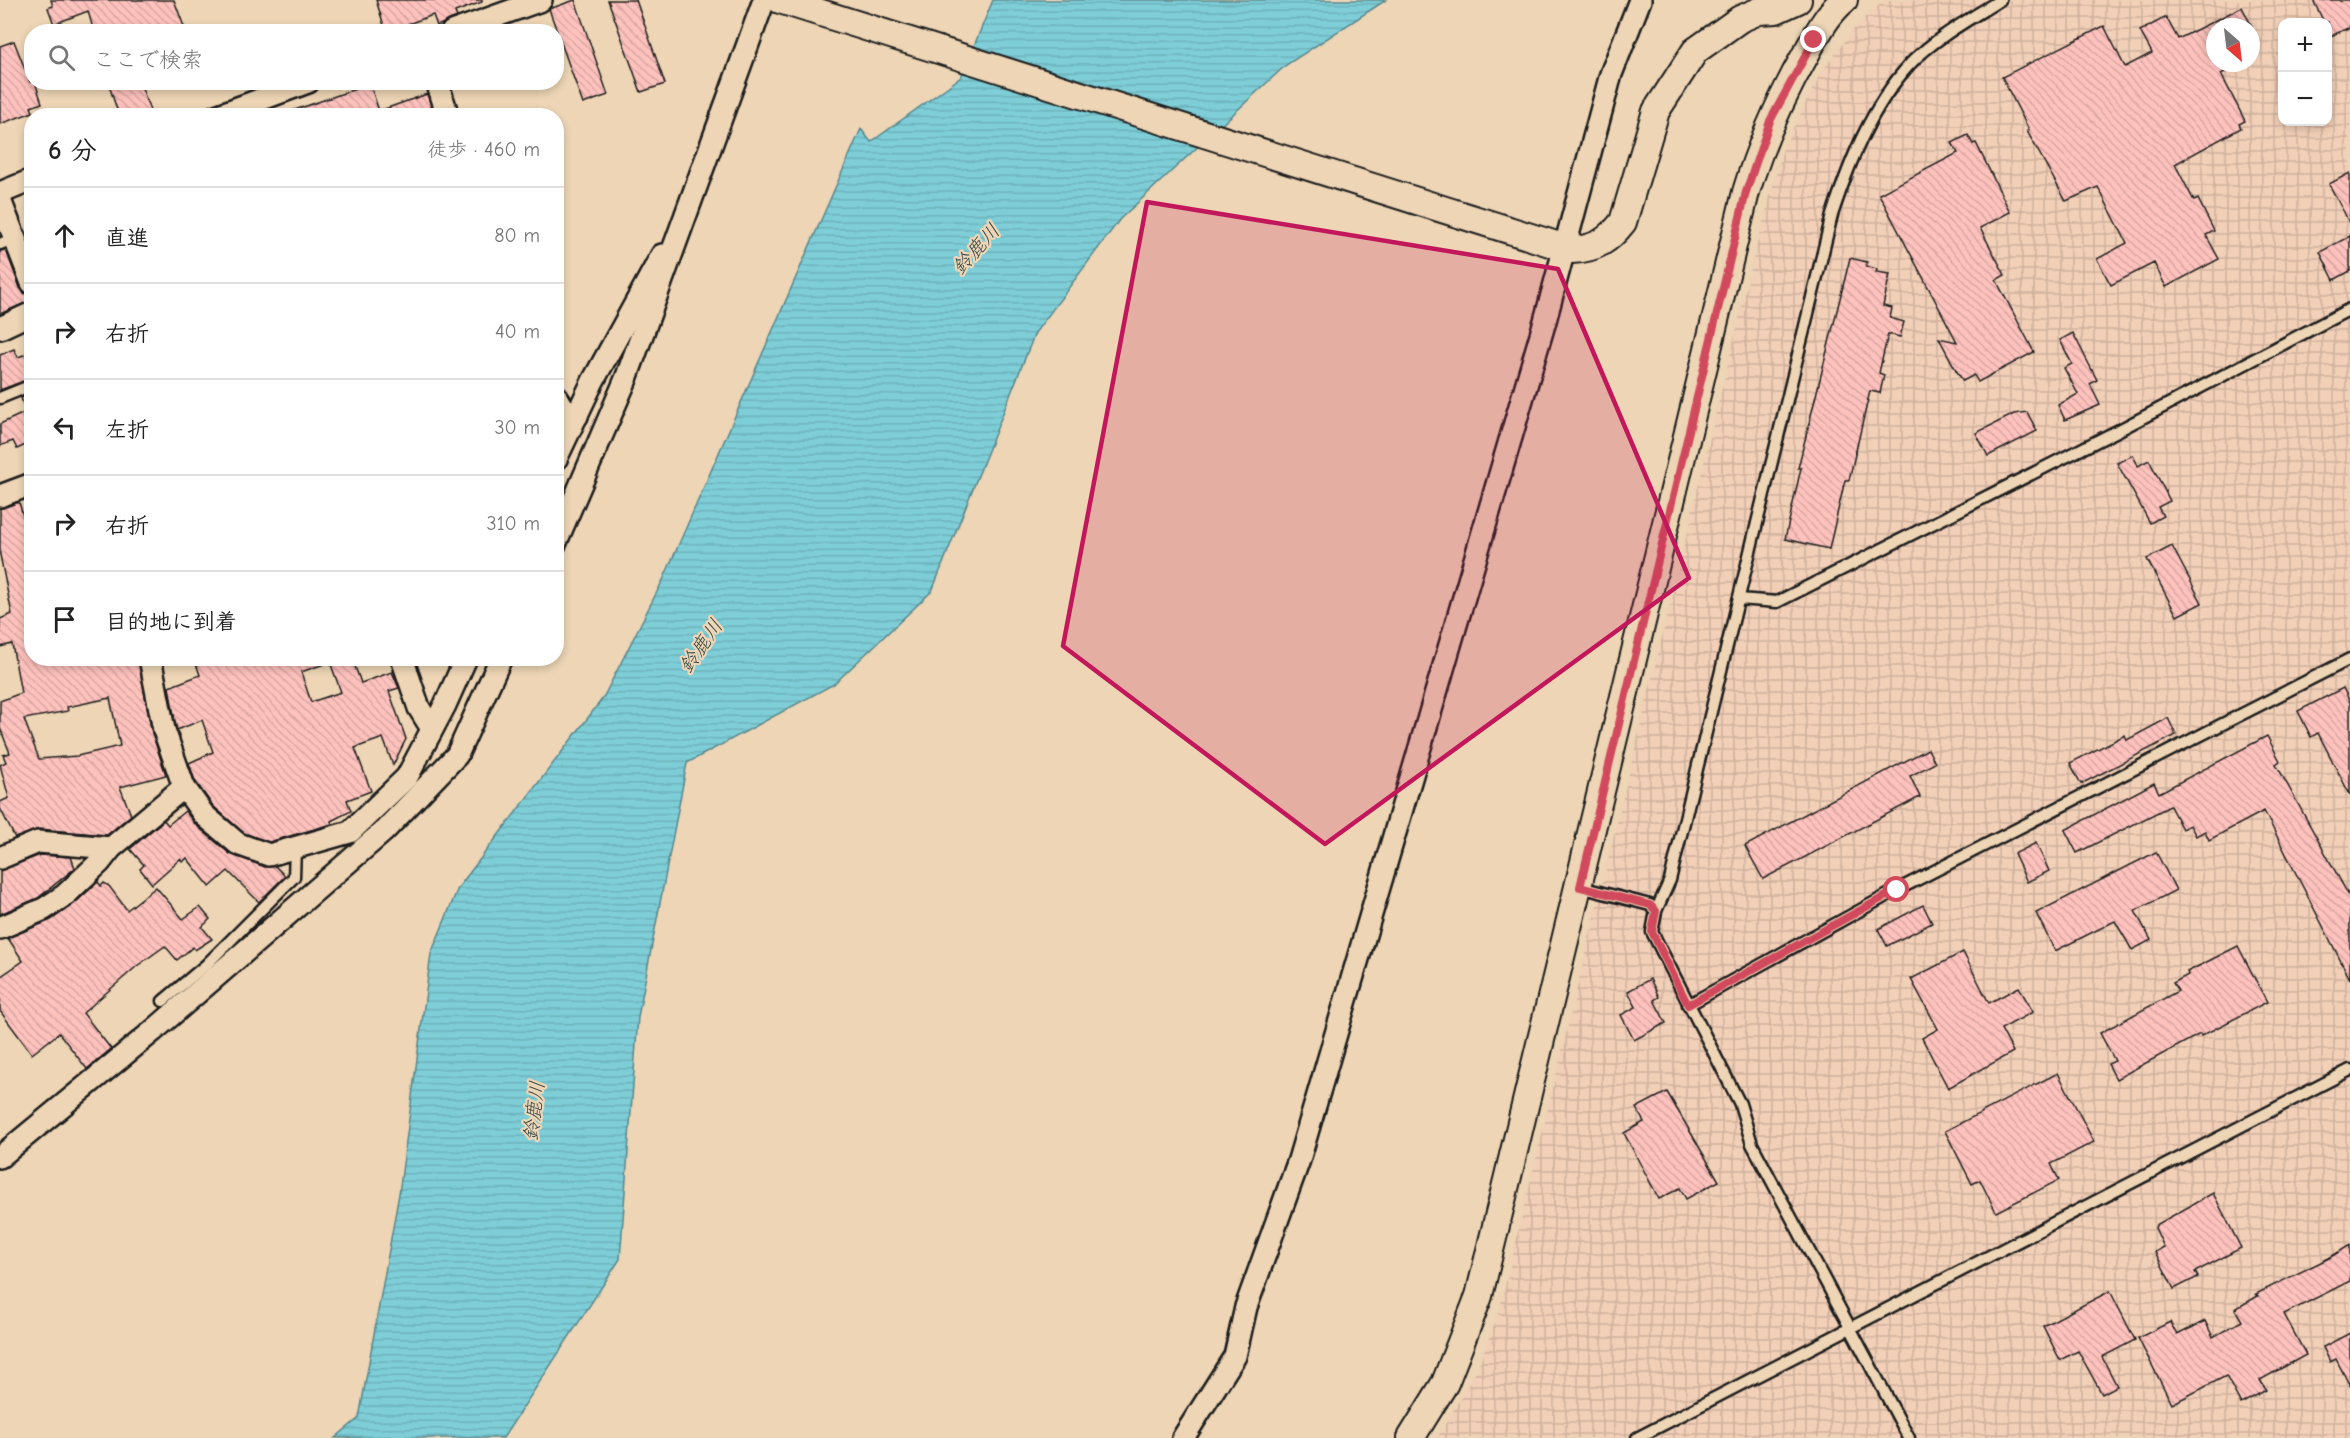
<!DOCTYPE html>
<html lang="ja">
<head>
<meta charset="utf-8">
<style>
  :root { --surface:#fff; --page:#f2f2f2; --text:#222; --muted:#767676; --line:#e0e0e0 }
  body { margin:0; font-family:"Comic Neue","Klee One",sans-serif; background:var(--page); color:var(--text) }
  .controls { position:absolute; right:18px; top:18px; display:grid; overflow:hidden; border-radius:12px; box-shadow:0 3px 9px #0003 }
  .controls button { width:54px; height:54px; display:grid; place-items:center; padding:0; border:0; border-bottom:2px solid var(--line); background:var(--surface); color:var(--text); font:30px sans-serif }
  .compass { position:absolute; left:2206px; top:18px; width:54px; height:54px; border-radius:50%; background:var(--surface); box-shadow:0 3px 9px #0003; rotate:152deg }
  .stop { position:absolute; width:18px; height:18px; margin:-14px; border:4px solid #d1495b; border-radius:50%; background:#fff }
  .stop.end { background:#d1495b; border-color:#fff; box-shadow:0 2px 6px #0008 }
  .list { margin:0; padding:0; list-style:none }
  h2 { display:flex; justify-content:space-between; align-items:center; height:78px; margin:0; padding:0 24px; font-size:26px }
  h2 small { font-size:20px; font-weight:400; color:var(--muted) }
  .list li { display:grid; grid-template-columns:39px 1fr auto; gap:18px; align-items:center; box-sizing:border-box; height:96px; padding:0 24px; border-top:2px solid var(--line) }
  .list b { display:block; font-size:22px; white-space:nowrap }
  .list em { font-size:20px; font-style:normal; color:var(--muted) }
  .icon { flex:none; width:33px; height:33px; fill:none; stroke:currentColor; stroke-width:2; stroke-linecap:round; stroke-linejoin:round }
  .map { position:relative; flex:none; width:2350px; height:1438px; overflow:hidden }
  .search { position:absolute; background:var(--surface); box-shadow:0 3px 9px #0003; left:24px; top:24px; width:540px; height:66px; display:flex; align-items:center; gap:15px; box-sizing:border-box; padding:0 21px; border-radius:24px; color:var(--muted); font-size:22px }
  .panel { position:absolute; background:var(--surface); box-shadow:0 3px 9px #0003; left:24px; top:108px; width:540px; height:558px; border-radius:24px }
  .map>svg:first-child { display:block }
  .industrial { fill:url(#industrial-grid); fill-rule:evenodd }
  .water { fill:url(#water-rules); stroke:#57878d; stroke-width:1.5 }
  .building { fill:url(#building-back-hatch); stroke:#1c1c1c; stroke-width:1.5; fill-rule:evenodd }
  .lines { fill:none; stroke-linecap:round; stroke-linejoin:round }
  .service-casing { stroke:#1c1c1c; stroke-width:15 }
  .minor-casing { stroke:#1c1c1c; stroke-width:26 }
  .tertiary-casing { stroke:#1c1c1c; stroke-width:30 }
  .service { stroke:#edd5b5; stroke-width:10 }
  .minor { stroke:#edd5b5; stroke-width:21 }
  .tertiary { stroke:#edd5b5; stroke-width:26 }
  .route { stroke:#d1495b; stroke-width:8 }
  .marked { fill:#c2185b; fill-opacity:0.2; stroke:#c2185b; stroke-width:4.5; stroke-linejoin:round }
  .labels { text-anchor:middle; dominant-baseline:central; stroke-width:4.5; stroke-linejoin:round; paint-order:stroke }
  .water-label { font-size:20px; font-style:italic; fill:#34484b; stroke:#edd5b5 }
</style>
</head>
<body>
<div class="map">
<svg width="2350" height="1438" viewBox="0 0 2350 1438">
  <defs>
    <pattern id="industrial-grid" width="8" height="8" patternUnits="userSpaceOnUse" patternTransform="scale(1.5)"><rect width="8" height="8" fill="#f2cfb7"/><path d="M0 4h8M4 0v8" fill="none" stroke="#cfb19d"/></pattern>
    <pattern id="water-rules" width="6" height="5" patternUnits="userSpaceOnUse" patternTransform="scale(1.5)"><rect width="6" height="5" fill="#7eced8"/><path d="M0 2.5h6" fill="none" stroke="#6cb0b9"/></pattern>
    <pattern id="building-back-hatch" width="6" height="6" patternUnits="userSpaceOnUse" patternTransform="scale(1.5)"><rect width="6" height="6" fill="#fec2bd"/><path d="M-1 5l2 2M0 0l6 6M5-1l2 2" fill="none" stroke="#d9a6a2"/></pattern>
  </defs>
  <rect width="100%" height="100%" fill="#edd5b5"/>
  <filter id="ink" filterUnits="userSpaceOnUse"><feTurbulence type="fractalNoise" baseFrequency=".0167" numOctaves="2"/><feDisplacementMap in="SourceGraphic" scale="12" xChannelSelector="R" yChannelSelector="G"/><feConvolveMatrix kernelMatrix="1 2 1 2 8 2 1 2 1" color-interpolation-filters="sRGB"/></filter>
  <g filter="url(#ink)">
    <!-- industrial -->
    <path class="industrial" d="M 1885,0 L 2350,0 L 2350,1438 L 1437,1438 L 1476,1372 L 1499,1312 L 1754,256 L 1783,149 L 1820,74 L 1858,24 ZM 2282,22 L 2328,22 L 2328,122 L 2282,122 ZM 2215,27 L 2251,27 L 2251,63 L 2215,63 Z"/>
    <!-- water -->
    <path class="water" d="M 993,0 L 1386,0 L 1286,65 L 1120,219 L 1035,333 L 932,591 L 834,684 L 687,763 L 638,1017 L 620,1259 L 503,1438 L 335,1438 L 359,1418 L 399,1194 L 431,954 L 458,888 L 603,698 L 664,578 L 861,129 L 871,142 L 961,77 Z"/>
    <!-- building -->
    <g class="building">
      <path d="M 51,0 L 174,0 L 186,32 L 94,32 L 88,11 L 54,24 L 48,8 L 53,6 Z"/>
      <path d="M 376,0 L 482,0 L 482,2 L 455,12 L 457,17 L 437,26 L 433,15 L 386,32 Z"/>
      <path d="M 575,0 L 608,95 L 583,104 L 549,9 Z"/>
      <path d="M 608,0 L 636,0 L 665,84 L 641,92 Z"/>
      <path d="M 2313,0 L 2350,0 L 2350,27 L 2331,36 L 2328,22 L 2324,22 Z"/>
      <path d="M 2242,7 L 2252,27 L 2215,27 L 2215,63 L 2243,63 L 2221,74 L 2245,121 L 2239,124 L 2241,128 L 2175,164 L 2194,201 L 2198,199 L 2214,231 L 2206,235 L 2219,259 L 2166,287 L 2154,263 L 2111,285 L 2097,259 L 2127,243 L 2098,187 L 2066,201 L 2027,131 L 2029,130 L 2002,77 L 2104,26 L 2125,67 L 2152,53 L 2140,31 L 2166,17 L 2178,39 Z"/>
      <path d="M 14,41 L 30,82 L 35,82 L 42,103 L 31,107 L 33,112 L 0,124 L 0,46 Z"/>
      <path d="M 108,82 L 140,82 L 152,116 L 119,116 Z"/>
      <path d="M 370,84 L 379,111 L 427,94 L 434,116 L 287,116 L 286,113 Z"/>
      <path d="M 1968,135 L 1973,144 L 1976,143 L 2010,212 L 1980,228 L 2005,275 L 1996,280 L 2034,352 L 1978,382 L 1974,375 L 1963,381 L 1956,370 L 1939,338 L 1957,342 L 1879,194 L 1958,153 L 1952,143 Z"/>
      <path d="M 2350,173 L 2350,224 L 2329,184 Z"/>
      <path d="M 2350,236 L 2350,271 L 2334,280 L 2320,252 Z"/>
      <path d="M 6,250 L 20,288 L 24,293 L 32,296 L 32,300 L 0,314 L 0,251 Z"/>
      <path d="M 1850,258 L 1867,262 L 1866,266 L 1877,269 L 1876,272 L 1890,274 L 1883,306 L 1892,308 L 1890,318 L 1904,322 L 1900,337 L 1888,334 L 1879,373 L 1884,375 L 1880,393 L 1870,391 L 1849,480 L 1845,480 L 1829,549 L 1785,539 L 1801,468 L 1798,468 Z"/>
      <path d="M 2073,333 L 2097,380 L 2090,384 L 2100,405 L 2065,420 L 2058,405 L 2078,394 L 2064,368 L 2072,364 L 2060,340 Z"/>
      <path d="M 14,349 L 18,357 L 32,352 L 32,378 L 0,390 L 0,355 Z"/>
      <path d="M 32,393 L 32,442 L 17,449 L 13,441 L 0,446 L 0,424 L 26,412 L 21,398 Z"/>
      <path d="M 2027,412 L 2037,431 L 1988,456 L 1976,433 L 2014,414 Z"/>
      <path d="M 2133,455 L 2138,466 L 2149,460 L 2170,501 L 2158,507 L 2163,516 L 2150,523 L 2117,463 Z"/>
      <path d="M 19,502 L 32,547 L 32,658 L 138,658 L 152,733 L 166,775 L 120,787 L 131,815 L 107,835 L 39,829 L 15,838 L 0,808 L 0,802 L 9,798 L 0,765 L 6,762 L 3,755 L 10,753 L 0,728 L 0,701 L 21,693 L 12,644 L 0,647 L 0,619 L 12,614 L 0,555 L 0,508 ZM 110,698 L 120,746 L 77,756 L 39,759 L 24,719 L 68,711 L 67,707 Z"/>
      <path d="M 2172,546 L 2202,603 L 2177,616 L 2147,559 Z"/>
      <path d="M 194,658 L 352,658 L 361,683 L 392,672 L 399,688 L 389,691 L 406,739 L 393,765 L 383,738 L 355,748 L 371,791 L 347,800 L 351,811 L 331,821 L 332,824 L 269,842 L 244,833 L 213,806 L 195,781 L 189,763 L 213,752 L 202,720 L 177,730 L 176,727 L 169,687 L 200,675 ZM 330,662 L 341,692 L 311,702 L 301,672 Z"/>
      <path d="M 2343,688 L 2350,702 L 2350,795 L 2318,733 L 2311,737 L 2298,711 Z"/>
      <path d="M 2168,718 L 2176,735 L 2081,784 L 2070,763 L 2125,735 L 2127,740 Z"/>
      <path d="M 2267,736 L 2280,761 L 2276,764 L 2350,898 L 2350,979 L 2264,811 L 2209,840 L 2205,831 L 2196,836 L 2190,825 L 2182,829 L 2170,806 L 2077,853 L 2065,830 L 2154,783 L 2159,793 Z"/>
      <path d="M 1928,749 L 1935,763 L 1910,776 L 1920,797 L 1763,879 L 1745,846 Z"/>
      <path d="M 185,811 L 196,825 L 230,854 L 265,867 L 275,866 L 285,876 L 259,902 L 228,871 L 210,887 L 187,858 L 183,862 L 180,859 L 152,884 L 140,869 L 144,865 L 130,849 L 164,820 L 168,825 Z"/>
      <path d="M 2036,843 L 2049,871 L 2027,882 L 2014,854 Z"/>
      <path d="M 2156,852 L 2176,890 L 2135,911 L 2151,940 L 2132,950 L 2115,921 L 2055,951 L 2036,913 Z"/>
      <path d="M 40,855 L 71,857 L 75,868 L 38,898 L 0,914 L 0,871 Z"/>
      <path d="M 98,882 L 101,886 L 104,883 L 109,886 L 127,910 L 156,887 L 183,919 L 200,907 L 210,919 L 202,927 L 212,939 L 195,950 L 193,947 L 177,960 L 165,946 L 137,966 L 83,1013 L 111,1049 L 87,1069 L 59,1033 L 32,1054 L 0,1011 L 0,977 L 23,961 L 8,938 L 51,920 L 74,904 Z"/>
      <path d="M 1923,905 L 1932,923 L 1887,946 L 1878,929 Z"/>
      <path d="M 2238,946 L 2267,1002 L 2201,1036 L 2200,1034 L 2116,1079 L 2108,1064 L 2115,1061 L 2100,1033 L 2178,991 L 2173,983 L 2188,975 L 2187,972 Z"/>
      <path d="M 1963,952 L 1989,1003 L 2019,987 L 2033,1012 L 2001,1029 L 2013,1052 L 1948,1088 L 1922,1038 L 1938,1029 L 1911,979 Z"/>
      <path d="M 1650,979 L 1659,997 L 1654,1000 L 1666,1023 L 1634,1040 L 1621,1015 L 1636,1007 L 1628,991 Z"/>
      <path d="M 2058,1073 L 2094,1142 L 2051,1164 L 2059,1180 L 1996,1212 L 1980,1180 L 1972,1184 L 1945,1131 Z"/>
      <path d="M 1667,1092 L 1719,1181 L 1686,1199 L 1680,1188 L 1659,1199 L 1624,1133 L 1644,1122 L 1636,1108 Z"/>
      <path d="M 2213,1193 L 2241,1248 L 2195,1272 L 2198,1277 L 2174,1289 L 2155,1252 L 2164,1247 L 2155,1228 L 2156,1225 Z"/>
      <path d="M 2350,1245 L 2350,1281 L 2284,1314 L 2306,1355 L 2260,1380 L 2266,1390 L 2241,1404 L 2226,1376 L 2172,1404 L 2138,1338 L 2170,1322 L 2177,1335 L 2205,1321 L 2213,1337 L 2242,1321 L 2235,1309 L 2258,1296 L 2256,1294 L 2329,1258 Z"/>
      <path d="M 2110,1291 L 2135,1340 L 2102,1357 L 2117,1386 L 2102,1394 L 2078,1351 L 2060,1360 L 2043,1326 Z"/>
      <path d="M 2350,1333 L 2350,1386 L 2336,1359 L 2330,1362 L 2323,1347 Z"/>
    </g>
    <g class="lines">
      <!-- service casing -->
      <g class="service-casing">
        <g id="service">
          <path d="M 0,244 L 15,238"/>
          <path d="M 0,398 L 32,385"/>
          <path d="M 1739,599 L 1777,602 L 2121,429 L 2350,309"/>
          <path d="M 1580,887 L 1650,905 L 1656,911"/>
          <path d="M 163,1001 L 206,965 L 294,877 L 295,848"/>
          <path d="M 1688,1005 L 1897,890 L 2350,659"/>
          <path d="M 1637,1438 L 2350,1070"/>
          <path d="M 1909,1438 L 1752,1144 L 1740,1104 L 1652,932 L 1656,911 L 1670,880 L 1832,215 C 1850,161 1871,107 1910,64 C 1935,38 1970,19 2000,0"/>
        </g>
      </g>
      <!-- minor casing -->
      <g class="minor-casing">
        <g id="minor">
          <path d="M 452,32 L 541,0"/>
          <path d="M 437,82 L 448,116"/>
          <path d="M 216,116 L 308,82"/>
          <path d="M 0,193 L 32,180"/>
          <path d="M 0,200 L 32,283"/>
          <path d="M 0,328 L 32,313"/>
          <path d="M 556,396 L 563,407 L 577,416"/>
          <path d="M 556,459 L 593,381 L 662,255"/>
          <path d="M 0,496 L 32,484"/>
          <path d="M 556,542 L 626,379 L 764,0"/>
          <path d="M 150,658 L 164,730 L 184,787 L 204,815 L 238,844 L 269,855 L 350,832 L 407,777 L 445,705 L 466,658"/>
          <path d="M 402,658 L 419,708 L 432,729"/>
          <path d="M 0,858 L 38,842 L 111,848"/>
          <path d="M 0,928 L 44,909 L 65,895 L 100,862 L 111,848 L 184,787"/>
          <path d="M 0,1157 L 153,1031 L 384,831 L 457,755 L 501,658"/>
          <path d="M 1183,1438 L 1235,1356 L 1246,1307 L 1299,1160 L 1545,321 L 1611,74 L 1640,0"/>
        </g>
      </g>
      <!-- tertiary casing -->
      <g class="tertiary-casing">
        <g id="tertiary">
          <path d="M 780,0 L 1572,250 C 1596,249 1609,240 1623,222 L 1656,111 L 1695,51 L 1740,19 L 1759,11 L 1776,10 L 1798,0"/>
          <path d="M 1411,1438 L 1445,1383 L 1479,1296 L 1746,192 C 1761,142 1781,98 1807,52 C 1817,34 1828,13 1844,0"/>
        </g>
      </g>
      <!-- service -->
      <use href="#service" class="service"/>
      <!-- minor -->
      <use href="#minor" class="minor"/>
      <!-- tertiary -->
      <use href="#tertiary" class="tertiary"/>
    </g>
  </g>
  <g class="lines" filter="url(#ink)">
    <!-- route -->
    <path class="route" d="M 1814,40 L 1770,121 L 1746,192 L 1580,887 L 1650,905 L 1656,911 L 1652,932 L 1688,1005 L 1897,890"/>
  </g>
  <!-- marked area -->
  <path class="marked" d="M 1147,202 L 1558,269 L 1689,578 L 1325,844 L 1063,646 Z"/>
  <g class="labels">
    <!-- water labels -->
    <g class="water-label">
      <text transform="translate(976 249) rotate(-48)">鈴鹿川</text>
      <text transform="translate(701 646) rotate(-55)">鈴鹿川</text>
      <text transform="translate(534 1111) rotate(-83)">鈴鹿川</text>
    </g>
  </g>
</svg>
<div class="controls">
<button>+</button>
<button>−</button>
</div>
<svg class="compass" viewBox="-18 -18 36 36"><path d="M0-13l5 13h-10z" fill="#e53935"/><path d="M0 13l5-13h-10z" fill="#767676"/></svg>
<div class="stop" style="left:1897px;top:890px"></div>
<div class="stop end" style="left:1814px;top:40px"></div>
<div class="search"><svg class="icon" aria-label="search" viewBox="0 0 24 24"><circle cx="10" cy="10" r="6"/><path d="M15 15l6 6"/></svg>ここで検索</div>
<section class="panel">
<h2>6 分<small>徒歩 · 460 m</small></h2>
<ul class="list">
<li><svg class="icon" aria-label="ahead" viewBox="0 0 24 24"><path d="M12 20V5M6 11l6-6 6 6"/></svg><div><b>直進</b></div><em>80 m</em></li>
<li><svg class="icon" aria-label="right" viewBox="0 0 24 24"><path d="M7 20v-9h11M14 6l5 5-5 5"/></svg><div><b>右折</b></div><em>40 m</em></li>
<li><svg class="icon" aria-label="left" viewBox="0 0 24 24"><path d="M17 20v-9H6M10 6l-5 5 5 5"/></svg><div><b>左折</b></div><em>30 m</em></li>
<li><svg class="icon" aria-label="right" viewBox="0 0 24 24"><path d="M7 20v-9h11M14 6l5 5-5 5"/></svg><div><b>右折</b></div><em>310 m</em></li>
<li><svg class="icon" aria-label="arrive" viewBox="0 0 24 24"><path d="M6 21V4h12l-3 4 3 4H6"/></svg><div><b>目的地に到着</b></div></li>
</ul>
</section>
</div>
</body>
</html>
